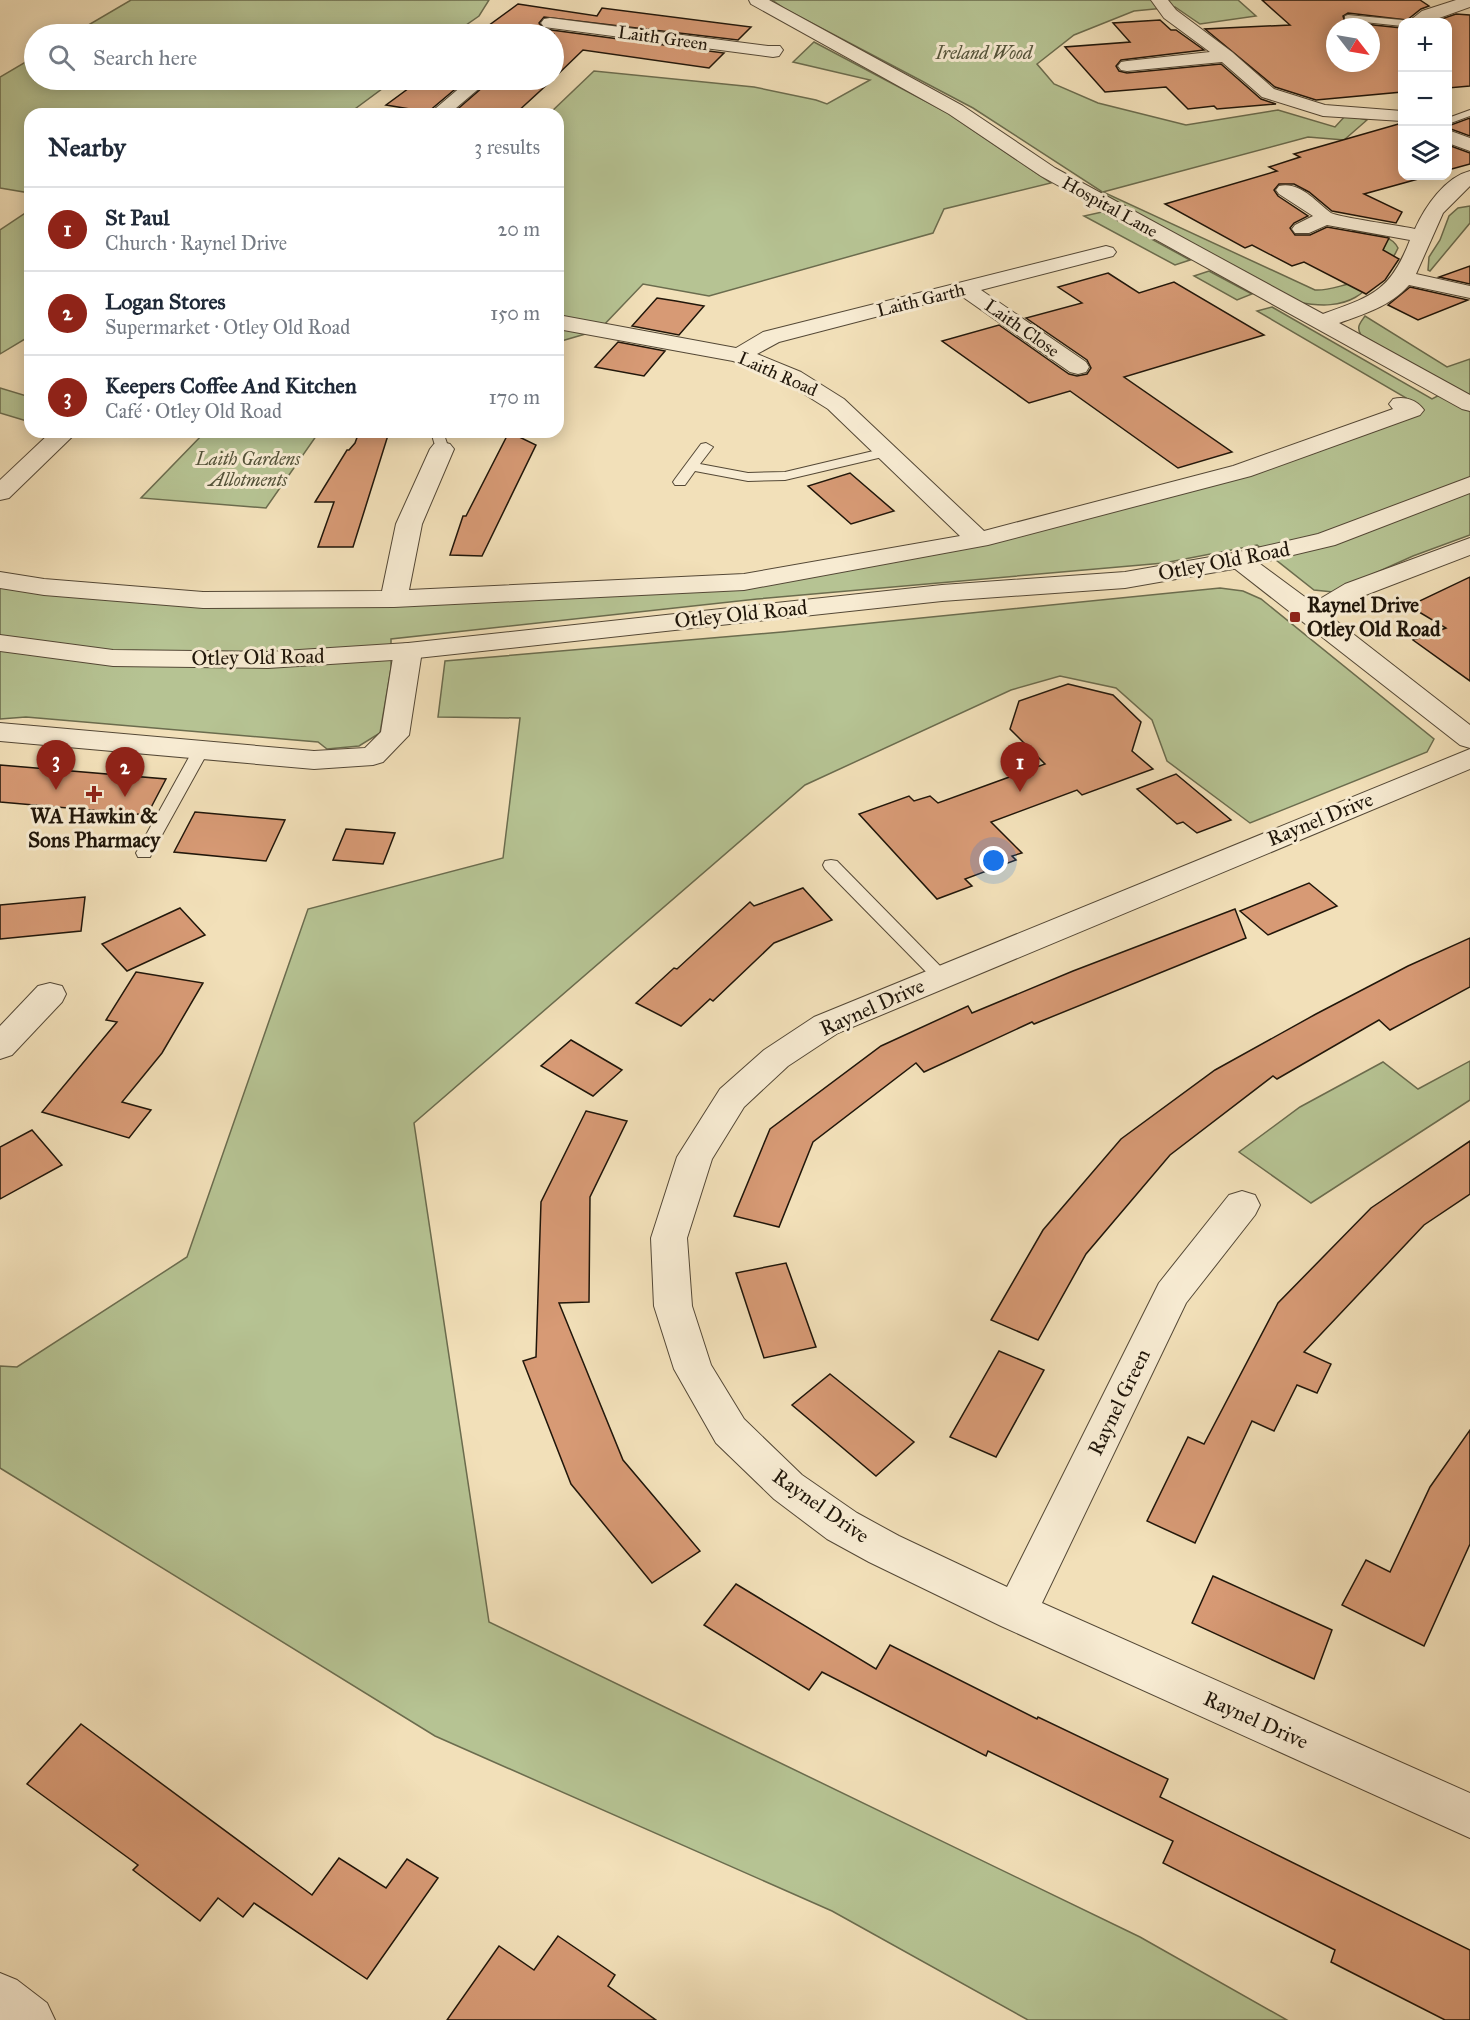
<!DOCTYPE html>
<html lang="en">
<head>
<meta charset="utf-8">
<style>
  :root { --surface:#fff; --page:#f6f6f7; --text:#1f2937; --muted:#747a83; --line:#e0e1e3; --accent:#8f2418 }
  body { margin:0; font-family:"IM FELL Great Primer",serif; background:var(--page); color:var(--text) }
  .controls { position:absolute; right:18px; top:18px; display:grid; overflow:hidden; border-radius:12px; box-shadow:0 3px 15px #0003 }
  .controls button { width:54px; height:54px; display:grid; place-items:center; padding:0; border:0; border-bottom:2px solid var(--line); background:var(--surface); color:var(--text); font:30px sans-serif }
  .compass { position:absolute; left:1326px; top:18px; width:54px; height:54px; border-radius:50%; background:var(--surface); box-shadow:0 3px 15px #0003; rotate:121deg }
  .you { position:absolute; left:994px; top:861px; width:21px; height:21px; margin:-15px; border:4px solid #fff; border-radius:50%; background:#1a73e8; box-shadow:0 0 0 9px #1a73e833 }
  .badge { display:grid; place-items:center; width:39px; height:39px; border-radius:50%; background:var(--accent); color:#fff; font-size:20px; font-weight:700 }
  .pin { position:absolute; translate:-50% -50px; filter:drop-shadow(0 2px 3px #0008) }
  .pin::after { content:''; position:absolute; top:32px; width:21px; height:18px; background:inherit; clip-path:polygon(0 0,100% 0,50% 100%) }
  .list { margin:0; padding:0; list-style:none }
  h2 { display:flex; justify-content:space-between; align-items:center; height:78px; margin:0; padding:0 24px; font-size:26px }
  h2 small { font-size:20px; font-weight:400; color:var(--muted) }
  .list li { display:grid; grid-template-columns:39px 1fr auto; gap:18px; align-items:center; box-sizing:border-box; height:84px; padding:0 24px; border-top:2px solid var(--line) }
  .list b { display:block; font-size:22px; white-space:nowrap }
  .list p { margin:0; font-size:20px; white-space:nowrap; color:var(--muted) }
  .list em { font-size:20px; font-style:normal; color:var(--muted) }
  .icon { flex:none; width:33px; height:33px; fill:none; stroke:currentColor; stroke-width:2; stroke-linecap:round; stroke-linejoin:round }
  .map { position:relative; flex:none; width:1470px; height:2020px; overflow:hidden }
  .search { position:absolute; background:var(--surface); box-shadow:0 3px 15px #0003; left:24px; top:24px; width:540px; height:66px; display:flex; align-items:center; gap:15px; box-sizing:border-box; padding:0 21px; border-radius:33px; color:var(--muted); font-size:22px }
  .panel { position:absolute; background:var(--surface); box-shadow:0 3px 15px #0003; left:24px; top:108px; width:540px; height:330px; border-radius:18px }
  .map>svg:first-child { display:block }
  .green { fill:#b6c393; stroke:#6b6c4e; stroke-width:1.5 }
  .building { fill:#d79a75; stroke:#20160a; stroke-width:1.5; fill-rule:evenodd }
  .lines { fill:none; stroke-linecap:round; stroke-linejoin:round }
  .service-casing { stroke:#544836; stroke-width:2 }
  .minor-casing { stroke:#544836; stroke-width:2 }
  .tertiary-casing { stroke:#544836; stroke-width:2 }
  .service { fill:#f7ebd2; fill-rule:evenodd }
  .minor { fill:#f7ebd2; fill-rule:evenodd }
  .tertiary { fill:#f7ebd2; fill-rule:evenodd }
  .poi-dot { fill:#8f2418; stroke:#f7ebd2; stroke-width:2 }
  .labels { text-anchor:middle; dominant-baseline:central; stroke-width:6; stroke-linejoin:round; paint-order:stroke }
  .far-street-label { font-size:18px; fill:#20160a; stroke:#f7ebd2 }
  .far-park-label { font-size:18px; font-style:italic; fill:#54533a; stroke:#f7ebd2 }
  .street-label { font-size:21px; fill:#20160a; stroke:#f7ebd2 }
  .poi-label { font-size:21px; font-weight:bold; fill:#20160a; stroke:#f7ebd2; text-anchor:start }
</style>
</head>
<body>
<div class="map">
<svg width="1470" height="2020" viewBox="0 0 1470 2020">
  <rect width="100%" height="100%" fill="#f2e0b9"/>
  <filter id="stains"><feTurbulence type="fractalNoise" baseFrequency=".00333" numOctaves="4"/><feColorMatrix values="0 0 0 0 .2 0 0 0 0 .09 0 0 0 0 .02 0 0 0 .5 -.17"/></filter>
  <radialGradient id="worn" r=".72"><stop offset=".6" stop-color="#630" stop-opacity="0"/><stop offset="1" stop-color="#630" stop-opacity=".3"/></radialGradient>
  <!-- green -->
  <g class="green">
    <path d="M 131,0 L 489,0 L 479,16 L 453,34 L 73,34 Z"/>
    <path d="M 772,0 L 1238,0 L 1256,16 L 1200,24 L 1175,7 L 1134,11 L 1074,35 L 1037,64 L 1054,84 L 1098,103 L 1186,125 L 1278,110 L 1335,127 L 1346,115 L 1367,120 L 1344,140 L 1308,137 L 1103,192 L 1315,290 C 1326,291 1355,283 1365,277 C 1375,272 1381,255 1385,245 L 1352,230 C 1366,233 1391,233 1398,248 L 1395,254 C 1366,296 1350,312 1297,302 L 1098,193 L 1101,191 L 973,108 L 785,9 Z"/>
    <path d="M 814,42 L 946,112 L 1051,183 L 944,209 L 933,233 L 709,296 L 643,284 L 599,330 L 558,342 L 558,114 L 549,114 L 594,71 L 754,87 L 816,100 L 827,104 L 870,80 L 793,62 Z"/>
    <path d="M 34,57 L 34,80 L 394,80 L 348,114 L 30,114 L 30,193 L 0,188 L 0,77 Z"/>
    <path d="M 1470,206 L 1470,223 L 1430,271 L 1428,270 L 1429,257 L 1440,240 L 1449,216 L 1458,208 Z"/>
    <path d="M 30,210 L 30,336 L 0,354 L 0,230 Z"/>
    <path d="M 1102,212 L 1190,260 L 1175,265 L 1084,216 Z"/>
    <path d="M 1209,271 L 1252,294 L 1237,300 L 1194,276 Z"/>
    <path d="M 1272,307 L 1432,399 L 1453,388 L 1361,335 C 1356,327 1360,323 1365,316 L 1447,367 L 1470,359 L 1470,535 L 1413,556 L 1333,592 L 1314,590 L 1257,545 L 1164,563 L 757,599 L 391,639 L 391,668 L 380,733 L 359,746 L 327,749 L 318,742 L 26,717 L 0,719 L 0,587 L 203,600 L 744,582 L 979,540 L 1242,471 L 1420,406 L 1257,311 Z"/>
    <path d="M 0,388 L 30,397 L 30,422 L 0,413 Z"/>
    <path d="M 205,432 L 319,432 L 266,508 L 141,498 Z"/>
    <path d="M 1220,588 L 1243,591 L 1261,599 L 1434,739 L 1427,752 L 1250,823 L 1167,761 L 1152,720 L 1116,688 L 1060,676 L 1011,690 L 805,785 L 414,1123 L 489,1622 L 1140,1937 L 1287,2020 L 1028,2020 L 832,1911 L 435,1736 L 0,1468 L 0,1366 L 17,1367 L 187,1257 L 308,909 L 503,858 L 520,718 L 438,717 L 445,661 L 782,632 Z"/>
    <path d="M 1470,1061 L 1470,1100 L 1311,1203 L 1239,1152 L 1300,1107 L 1383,1062 L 1418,1089 Z"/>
  </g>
  <!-- building -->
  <g class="building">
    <path d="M 1262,0 L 1420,0 L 1429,6 L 1421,9 L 1407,20 L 1348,13 L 1343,16 L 1345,22 L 1402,28 L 1402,92 L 1316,100 L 1275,87 L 1205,29 L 1290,25 ZM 1335,27 L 1371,27 L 1371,63 L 1335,63 Z"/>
    <path d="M 518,4 L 597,16 L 602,8 L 751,27 L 738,40 L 544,17 L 539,23 L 544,29 L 724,53 L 709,68 L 583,50 L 554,78 L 554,34 L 477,34 Z"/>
    <path d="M 1456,14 L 1470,15 L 1470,86 L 1448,88 L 1448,22 L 1433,22 Z"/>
    <path d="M 1160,20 L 1171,30 L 1176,30 L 1204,50 L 1121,60 L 1116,66 L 1119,71 L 1127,73 L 1221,64 L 1261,99 L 1276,104 L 1217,109 L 1214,106 L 1188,109 L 1166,87 L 1105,92 L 1065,47 L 1130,42 L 1113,23 Z"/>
    <path d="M 420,80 L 466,80 L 428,112 L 386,105 Z"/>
    <path d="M 491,80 L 552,80 L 515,114 L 452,114 Z"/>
    <path d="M 1470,118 L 1470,136 L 1448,128 L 1448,126 Z"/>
    <path d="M 1402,123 L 1402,176 L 1429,176 L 1364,194 L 1402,212 L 1396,223 L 1332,211 L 1309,192 L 1294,184 L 1279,184 L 1274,190 L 1278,196 L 1308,216 L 1294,223 L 1290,228 L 1295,235 L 1310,235 L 1327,227 L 1389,238 L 1383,250 L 1399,259 L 1385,280 L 1366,294 L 1304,262 L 1292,266 L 1252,245 L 1245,248 L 1165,204 L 1277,171 L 1269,167 L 1300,157 L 1294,154 Z"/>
    <path d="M 1448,145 L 1470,153 L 1470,164 L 1448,170 Z"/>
    <path d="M 1470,266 L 1470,284 L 1439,277 Z"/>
    <path d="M 1108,273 L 1139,293 L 1174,282 L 1264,335 L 1124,377 L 1232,452 L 1178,468 L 1070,391 L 1029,403 L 942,341 L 999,325 L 1069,374 L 1077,376 L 1087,374 L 1091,368 L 1087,360 L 1026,318 L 1082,303 L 1058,287 Z"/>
    <path d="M 1410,287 L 1468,300 L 1418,320 L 1388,305 Z"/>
    <path d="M 657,298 L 676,301 L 704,306 L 679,335 L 632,326 Z"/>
    <path d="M 618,342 L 665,351 L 644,376 L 595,367 Z"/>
    <path d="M 359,432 L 389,432 L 353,547 L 318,547 L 334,502 L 315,502 L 347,450 L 349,450 L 355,443 Z"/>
    <path d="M 509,432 L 536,445 L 482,556 L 450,555 L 463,516 L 466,516 Z"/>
    <path d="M 850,473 L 894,511 L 851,524 L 808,486 Z"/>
    <path d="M 1470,577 L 1470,681 L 1413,640 L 1446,628 L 1409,606 Z"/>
    <path d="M 1068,684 L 1113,695 L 1141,722 L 1132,751 L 1153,769 L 1082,795 L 1077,790 L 991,822 L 1022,853 L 1012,856 L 1016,860 L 965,879 L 972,886 L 937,899 L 859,814 L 909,796 L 914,801 L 930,796 L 938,803 L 1045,764 L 1010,729 L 1019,701 Z"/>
    <path d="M 0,765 L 166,779 L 147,815 L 0,802 Z"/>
    <path d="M 1176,774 L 1231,820 L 1197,833 L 1183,822 L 1177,824 L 1137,789 Z"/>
    <path d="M 195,812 L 285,820 L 266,861 L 174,852 Z"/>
    <path d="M 346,829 L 395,833 L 383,864 L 333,860 Z"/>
    <path d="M 1309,883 L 1337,906 L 1268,935 L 1240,911 Z"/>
    <path d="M 803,888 L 832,920 L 774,943 L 713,1001 L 710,999 L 681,1026 L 636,1003 L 674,968 L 677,969 L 750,902 L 754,906 Z"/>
    <path d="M 85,897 L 81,931 L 0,939 L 0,905 Z"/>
    <path d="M 180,908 L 205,935 L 127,971 L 102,944 Z"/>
    <path d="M 1235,909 L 1246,938 L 1034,1024 L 1032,1022 L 924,1072 L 916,1063 L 813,1142 L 779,1227 L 734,1216 L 770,1129 L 881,1046 L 968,1006 L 972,1013 L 1073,971 Z"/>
    <path d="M 1470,938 L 1470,987 L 1390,1030 L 1379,1020 L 1277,1079 L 1273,1076 L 1170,1155 L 1086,1254 L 1038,1340 L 991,1320 L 1043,1230 L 1121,1139 L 1215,1070 L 1316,1014 L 1408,966 Z"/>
    <path d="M 136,972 L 203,983 L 162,1053 L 122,1102 L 151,1110 L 129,1138 L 42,1112 L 117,1022 L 106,1020 Z"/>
    <path d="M 571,1040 L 622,1070 L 593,1096 L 541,1066 Z"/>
    <path d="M 586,1111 L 627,1121 L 590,1197 L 589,1302 L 559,1303 L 623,1460 L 700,1551 L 652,1583 L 571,1484 L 523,1361 L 536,1357 L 541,1202 Z"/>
    <path d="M 32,1130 L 62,1165 L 0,1199 L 0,1147 Z"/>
    <path d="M 1470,1141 L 1470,1194 L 1424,1225 L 1304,1352 L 1331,1364 L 1317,1393 L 1297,1385 L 1274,1431 L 1252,1421 L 1195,1543 L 1147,1521 L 1188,1437 L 1204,1444 L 1278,1303 L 1371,1208 Z"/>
    <path d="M 786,1263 L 816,1347 L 764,1358 L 736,1273 Z"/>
    <path d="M 999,1351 L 1044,1370 L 996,1457 L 950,1437 Z"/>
    <path d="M 830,1374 L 914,1442 L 876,1476 L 792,1405 Z"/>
    <path d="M 1470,1430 L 1470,1544 L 1424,1646 L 1342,1605 L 1366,1560 L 1390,1572 L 1430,1487 Z"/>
    <path d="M 1213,1576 L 1332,1630 L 1314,1679 L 1192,1623 Z"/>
    <path d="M 736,1584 L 876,1669 L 890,1645 L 1037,1719 L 1038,1717 L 1168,1779 L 1160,1797 L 1470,1950 L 1470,2020 L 1445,2020 L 1331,1962 L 1335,1950 L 1163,1863 L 1173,1841 L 988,1751 L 986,1756 L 822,1672 L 809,1690 L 704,1625 Z"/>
    <path d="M 81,1724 L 312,1895 L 339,1858 L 386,1888 L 407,1859 L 438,1878 L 367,1979 L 254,1903 L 243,1917 L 218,1898 L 200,1921 L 133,1870 L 138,1865 L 27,1784 Z"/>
    <path d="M 558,1936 L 615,1975 L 608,1986 L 656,2020 L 447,2020 L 499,1946 L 534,1970 Z"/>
  </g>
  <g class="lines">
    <!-- service casing -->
    <g class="service-casing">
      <g id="service">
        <path d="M 1348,15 L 1402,20 L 1406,22 L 1402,22 L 1402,26 L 1345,20 L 1345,16 Z"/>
        <path d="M 1470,110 L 1470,116 L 1448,124 L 1448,118 Z"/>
        <path d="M 431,432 L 443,432 L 449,449 L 447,452 L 437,452 Z"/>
        <path d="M 706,443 L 713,447 L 700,464 L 748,473 L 785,472 L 886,448 L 893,452 L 891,455 L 785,480 L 748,481 L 695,471 L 685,485 L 675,485 L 673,482 L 675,479 L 701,444 Z"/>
        <path d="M 201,745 L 209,750 L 152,853 L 150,857 L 138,857 L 136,853 L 193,750 Z"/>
        <path d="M 831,860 L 837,861 L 946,972 L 949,976 L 946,980 L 934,980 L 825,869 L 823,865 L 825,861 Z"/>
      </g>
    </g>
    <!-- minor casing -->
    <g class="minor-casing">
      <g id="minor">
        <path d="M 749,0 L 769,0 L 963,106 L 1055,168 L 1323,314 C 1372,296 1390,292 1410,240 L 1327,225 L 1309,233 L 1295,233 L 1292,229 L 1295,225 L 1313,216 L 1279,194 L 1276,190 L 1279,186 C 1300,181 1316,202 1331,213 C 1338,217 1402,226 1415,229 C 1425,207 1445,177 1470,171 L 1470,186 L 1443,213 L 1416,274 L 1470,286 L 1470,298 L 1409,285 C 1391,306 1364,314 1339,323 L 1470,395 L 1470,411 L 1462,409 L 1041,176 L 949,114 L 751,4 Z"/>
        <path d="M 1151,0 L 1168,0 L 1176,10 L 1232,52 L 1274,89 L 1325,105 L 1402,111 L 1402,121 L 1323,116 L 1262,97 L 1222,62 L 1127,71 L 1121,70 L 1118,66 L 1121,62 L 1127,61 L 1210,52 L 1164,18 Z"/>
        <path d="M 1456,0 L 1470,0 L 1470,7 L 1428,22 L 1408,22 L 1422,11 Z"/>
        <path d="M 550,18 L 768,46 L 780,46 L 783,50 L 779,56 L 773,57 L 544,27 L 541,23 L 544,19 Z"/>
        <path d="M 469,80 L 489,80 L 449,114 L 429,114 Z"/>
        <path d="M 1448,130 L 1470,138 L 1470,151 L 1448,143 Z"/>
        <path d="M 1106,246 L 1113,248 L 1116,252 L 1113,256 L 981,290 L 1086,362 L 1089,367 L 1086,372 L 1078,374 L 1070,372 L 960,295 L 779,342 L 757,354 L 801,372 L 844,399 L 984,531 L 1233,466 L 1393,409 L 1389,404 L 1393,399 C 1405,396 1417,400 1424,410 L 1420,415 L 1251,476 L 988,545 L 744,590 L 394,607 L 203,608 L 44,595 L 0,588 L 0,572 L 44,579 L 203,592 L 382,591 L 396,524 L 430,449 L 434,444 L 442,442 L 450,444 L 454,449 L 422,524 L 409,590 L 744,574 L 960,536 L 828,409 L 785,382 L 733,361 L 558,329 L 558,315 L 736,348 L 763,332 Z"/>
        <path d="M 51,432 L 77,432 L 9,498 L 0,500 L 0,480 Z"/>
        <path d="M 1470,538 L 1470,555 L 1363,596 L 1330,616 L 1470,725 L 1470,748 L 1460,745 L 1230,565 L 1226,560 L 1230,555 L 1239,552 L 1248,555 L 1313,603 L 1345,584 Z"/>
        <path d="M 408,643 L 418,645 L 422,651 L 409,735 L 383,762 L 373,765 L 314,769 L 0,741 L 0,723 L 314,751 L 365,748 L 381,732 L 394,651 L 398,645 Z"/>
        <path d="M 1470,749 L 1470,769 L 838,1033 L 788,1066 L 744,1107 L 712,1159 L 687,1238 L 692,1306 L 711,1365 L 744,1419 L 802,1475 L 857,1513 L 899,1536 L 1007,1587 L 1159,1283 L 1229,1195 L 1242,1191 L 1255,1195 L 1260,1205 L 1255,1215 L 1186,1303 L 1042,1603 L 1470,1793 L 1470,1838 L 1001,1626 L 869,1562 L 827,1539 L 774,1499 L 716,1443 L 674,1369 L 654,1306 L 651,1238 L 677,1157 L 720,1089 L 764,1050 L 814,1017 Z"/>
        <path d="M 50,983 L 62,986 L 66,994 L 62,1002 L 12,1055 L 0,1059 L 0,1026 L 38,986 Z"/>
        <path d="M 0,1973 L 17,1980 L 47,2003 L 55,2020 L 0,2020 Z"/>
      </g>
    </g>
    <!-- tertiary casing -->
    <g class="tertiary-casing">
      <path id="tertiary" d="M 1470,477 L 1470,493 L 1335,545 L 1239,568 L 1125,588 L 942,601 L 408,659 L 268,668 L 113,666 L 0,651 L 0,635 L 113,650 L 268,652 L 408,643 L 942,585 L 1125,572 L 1239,552 L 1318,534 Z"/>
    </g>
    <!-- service -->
    <use href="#service" class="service"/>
    <!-- minor -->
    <use href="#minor" class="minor"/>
    <!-- tertiary -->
    <use href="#tertiary" class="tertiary"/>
  </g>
  <!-- markers -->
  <g class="poi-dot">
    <rect x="1289" y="611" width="12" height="12" rx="3"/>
    <path d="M91 785h6v6h6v6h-6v6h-6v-6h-6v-6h6z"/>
  </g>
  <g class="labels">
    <!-- far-street labels -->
    <g class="far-street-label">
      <text transform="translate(663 38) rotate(8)">Laith Green</text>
      <text transform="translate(1110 207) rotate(29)">Hospital Lane</text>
      <text transform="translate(921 300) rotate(-14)">Laith Garth</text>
      <text transform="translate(1022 328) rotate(35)">Laith Close</text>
      <text transform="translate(778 374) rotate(24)">Laith Road</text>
    </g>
    <!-- far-park labels -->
    <g class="far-park-label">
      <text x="984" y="53">Ireland Wood</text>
      <text x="248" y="459">Laith Gardens<tspan x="248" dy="21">Allotments</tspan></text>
    </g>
    <!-- street labels -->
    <g class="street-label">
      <text transform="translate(1224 561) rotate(-11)">Otley Old Road</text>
      <text transform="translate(741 614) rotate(-6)">Otley Old Road</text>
      <text transform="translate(258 657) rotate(-1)">Otley Old Road</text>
      <text transform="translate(1320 819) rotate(-22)">Raynel Drive</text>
      <text transform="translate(872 1007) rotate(-24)">Raynel Drive</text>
      <text transform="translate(1119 1402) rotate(-64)">Raynel Green</text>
      <text transform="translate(821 1506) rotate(35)">Raynel Drive</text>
      <text transform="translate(1256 1720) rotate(24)">Raynel Drive</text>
    </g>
    <!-- poi labels -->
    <g class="poi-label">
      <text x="1307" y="605">Raynel Drive<tspan x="1307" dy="24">Otley Old Road</tspan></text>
      <text x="94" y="816" text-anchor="middle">WA Hawkin &amp;<tspan x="94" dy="24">Sons Pharmacy</tspan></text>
    </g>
  </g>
  <rect width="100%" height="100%" filter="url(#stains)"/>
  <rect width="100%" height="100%" fill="url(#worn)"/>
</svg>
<div class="controls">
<button>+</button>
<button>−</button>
<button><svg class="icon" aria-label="layers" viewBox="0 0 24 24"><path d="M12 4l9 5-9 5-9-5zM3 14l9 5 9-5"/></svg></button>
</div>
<svg class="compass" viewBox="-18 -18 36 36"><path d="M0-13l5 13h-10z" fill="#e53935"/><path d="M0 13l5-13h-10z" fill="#747a83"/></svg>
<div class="you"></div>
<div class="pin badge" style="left:1020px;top:792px">1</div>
<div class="pin badge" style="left:125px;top:797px">2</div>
<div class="pin badge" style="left:56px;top:790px">3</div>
<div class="search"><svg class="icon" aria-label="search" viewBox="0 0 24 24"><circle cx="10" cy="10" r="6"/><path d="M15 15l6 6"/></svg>Search here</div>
<section class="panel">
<h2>Nearby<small>3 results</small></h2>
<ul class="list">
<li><span class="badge">1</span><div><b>St Paul</b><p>Church · Raynel Drive</p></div><em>20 m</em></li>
<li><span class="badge">2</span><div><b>Logan Stores</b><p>Supermarket · Otley Old Road</p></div><em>150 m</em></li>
<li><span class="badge">3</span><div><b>Keepers Coffee And Kitchen</b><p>Café · Otley Old Road</p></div><em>170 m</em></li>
</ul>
</section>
</div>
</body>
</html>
